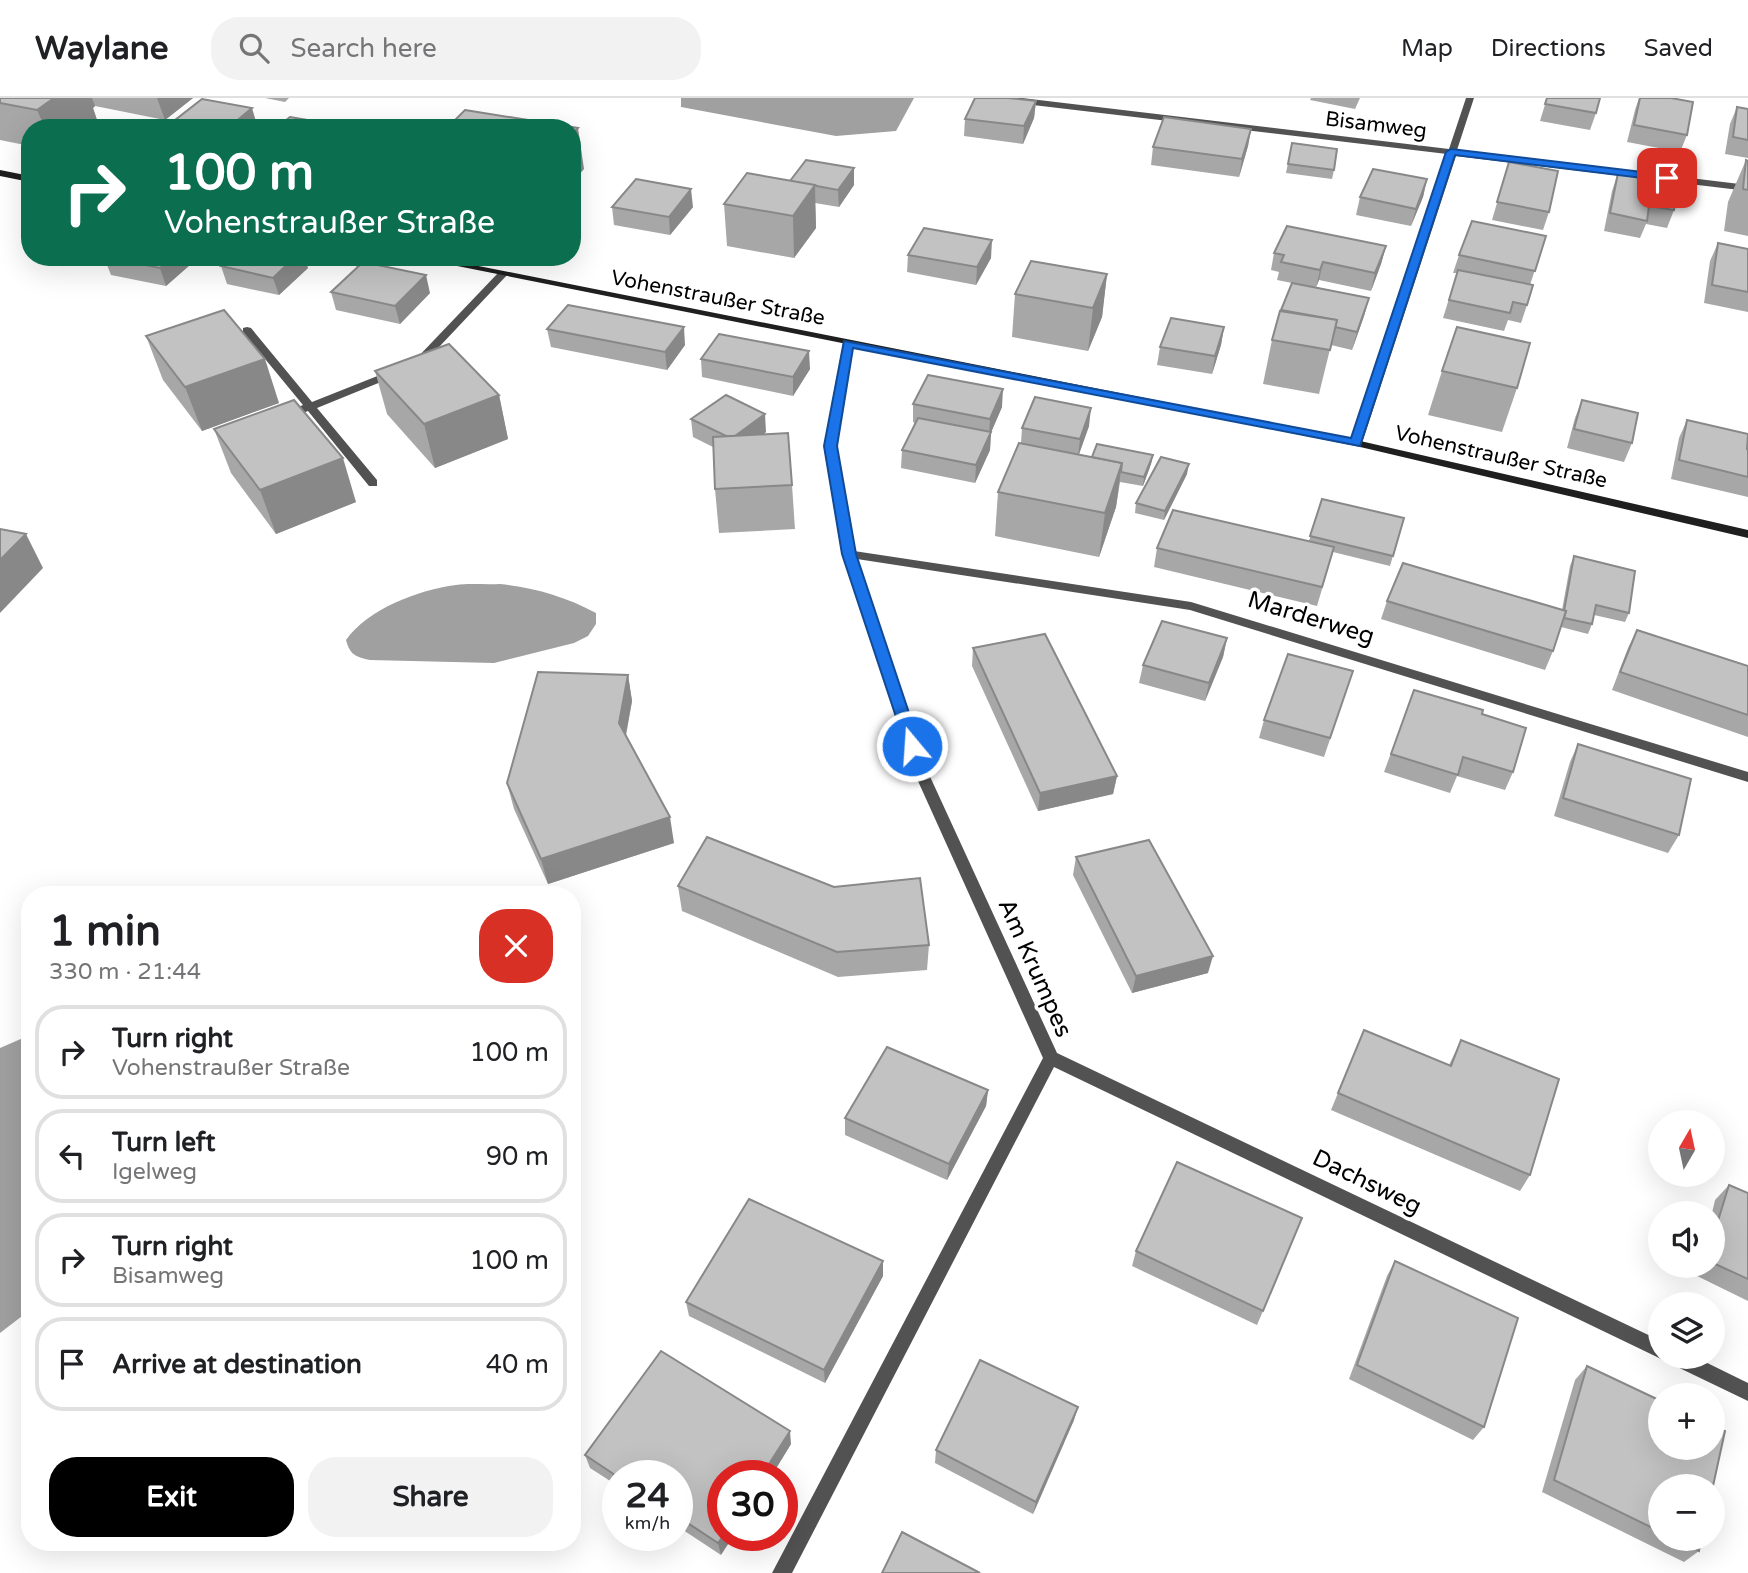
<!DOCTYPE html>
<html lang="en">
<head>
<meta charset="utf-8">
<style>
	:root { --surface:#fff; --page:#f2f2f2; --text:#202124; --muted:#757577; --line:#e0e0e0; --accent:#000 }
	body { margin:0; font-family:"Varela Round",sans-serif; background:var(--page); color:var(--text); height:100vh; display:flex; flex-direction:column; font-size:26px; white-space:nowrap }
	* { box-sizing:border-box; margin:0 }
	p { font-size:23px; color:var(--muted) }
	.icon { flex:none; width:38px; height:38px; fill:none; stroke:currentColor; stroke-width:2; stroke-linecap:round; stroke-linejoin:round }
	.map { position:relative; flex:1; overflow:hidden }
	.drawer { position:absolute; left:21px; top:788px; width:560px; height:665px; display:flex; flex-direction:column; background:var(--surface); border-radius:28px; box-shadow:0 7px 28px #0002 }
	.drawer>* { flex:none }
	.banner { position:absolute; left:21px; top:21px; width:560px; height:147px; border-radius:28px; box-shadow:0 7px 28px #0002; background:#0b6e4f; color:#fff; overflow:hidden }
	.needle { width:46px; rotate:9deg }
	.controls { position:absolute; left:1648px; top:1012px; display:grid; gap:14px }
	.controls a { display:grid; place-items:center; width:77px; height:77px; border-radius:50%; background:var(--surface); box-shadow:0 7px 28px #0002; font-size:35px }
	.speed { position:absolute; left:602px; top:1362px; display:flex; gap:14px; font-size:35px; font-weight:700; text-align:center }
	.speed>* { display:grid; place-content:center; width:91px; height:91px; border-radius:50%; background:var(--surface); box-shadow:0 7px 28px #0002; line-height:1 }
	.speed small { font-size:18px; font-weight:400 }
	.speed .limit { border:10px solid #d22; background:#fff; color:#111 }
	.pin { position:absolute; display:grid; place-items:center; width:60px; height:60px; color:#fff; margin:-30px; border-radius:14px; box-shadow:0 4px 10px #0006 }
	.me { position:absolute; width:77px; margin:-38px; rotate:342deg; stroke-linejoin:round; filter:drop-shadow(0 0 5px #0008) }
	.turn { display:flex; align-items:center; gap:24px; height:147px; padding:0 28px; font-size:32px }
	.turn .icon { width:91px; height:91px; stroke-width:2.5 }
	.turn b { display:block; font-size:49px; line-height:60px }
	.round { display:grid; place-items:center; flex:none; width:74px; height:74px; border-radius:28px; background:var(--page) }
	.head { display:flex; align-items:center; justify-content:space-between; height:119px; padding:0 28px }
	h1 { font-size:42px; font-weight:700; line-height:52px }
	.button { display:flex; gap:14px; margin-top:auto; padding:14px 28px }
	.button a { flex:1; height:80px; border-radius:28px; background:var(--accent); color:#fff; font-size:28px; font-weight:700; line-height:80px; text-align:center }
	.button a+a { background:var(--page); color:var(--text) }
	ul { padding:0; list-style:none }
	li { display:flex; align-items:center; gap:21px; height:94px; margin:0 14px 10px; padding:0 14px; border:4px solid var(--line); border-radius:28px }
	li div { flex:1 }
	li b { display:block; font-size:26px }
	li em { font-style:normal }
	header { display:flex; align-items:center; gap:42px; box-sizing:border-box; height:98px; padding:0 35px; background:var(--surface); border-bottom:2px solid var(--line) }
	header strong { font-size:33px }
	nav { display:flex; gap:38px; margin-inline-start:auto; font-size:24px }
	.search { width:490px; height:63px; background:var(--page); display:flex; align-items:center; gap:18px; box-sizing:border-box; padding:0 24px; border-radius:28px; color:var(--muted); font-size:26px }
	.map>svg:first-child { display:block }
	.water { fill:#a0a0a0 }
	.lines { fill:none; stroke-linecap:round; stroke-linejoin:round }
	.path { stroke:#747474; stroke-width:3.5; stroke-dasharray:1 2.5; stroke-linecap:butt }
	.street { fill:#525252; fill-rule:evenodd }
	.secondary { fill:#1f1f1f; fill-rule:evenodd }
	.wall { fill:#a7a7a7 }
	.shaded-wall { fill:#888 }
	.building { fill:#c2c2c2; stroke:#888; stroke-width:2 }
	.route { fill:#1a73e8; stroke:#114b97; stroke-width:2 }
	.labels { text-anchor:middle; dominant-baseline:central; stroke-width:7; stroke-linejoin:round; paint-order:stroke }
	.far-street-label { font-size:21px; fill:#000; stroke:#fff }
	.street-label { font-size:24px; fill:#000; stroke:#fff }
</style>
</head>
<body>
<header>
<strong>Waylane</strong>
<div class="search"><svg class="icon" aria-label="search" viewBox="0 0 24 24"><circle cx="10" cy="10" r="6"/><path d="M15 15l6 6"/></svg>Search here</div>
<nav><a>Map</a><a>Directions</a><a>Saved</a></nav>
</header>
<div class="map">
<svg width="1748" height="1475" viewBox="0 0 1748 1475">
	<rect width="100%" height="100%" fill="#fff"/>
	<g class="water">
		<path d="M681,0H914L896,33L836,38L681,9Z"/>
		<path d="M500,486C535,490 564,498 596,515V526L588,538L574,545L494,565L370,562C356,559 350,557 346,542C368,511 418,492 456,487C470,485 485,487 500,486Z"/>
		<path d="M30,937V1212L0,1235V950Z"/>
	</g>
	<g class="lines">
		<path class="path" d="M319,159L362,168"/>
		<g class="street">
			<path d="M996,0H1022L1449,51L1466,0H1474L1457,52L1748,87V93L1456,58L1362,345L1356,348L1350,345L1447,56L1000,3Z"/>
			<path d="M499,174L508,176L423,266H415V262Z"/>
			<path d="M247,229L251,230L312,304L390,273H398V277L317,310L377,382V388H369L308,313L290,320H282V316L303,307L243,234V230Z"/>
			<path d="M848,242L853,245L836,348L854,453L1191,504L1748,674V684L1190,512L857,461L927,672L1057,955L1661,1243V1258H1693L1748,1285V1303L1667,1264L1665,1259L1661,1261L1655,1258L1054,969L792,1475H772L1043,960L913,672L843,456L824,348L843,245Z"/>
		</g>
		<g class="secondary">
			<path d="M0,72L30,78V84L0,78Z"/>
			<path d="M412,159H433L1356,342L1748,432V440L1356,348Z"/>
		</g>
	</g>
	<g class="wall">
		<path d="M0,0H193L165,22L95,8L93,10L97,22L86,30H30V48L0,42Z"/>
		<path d="M265,0H289L285,4Z"/>
		<path d="M1311,0H1360L1355,11L1310,2Z"/>
		<path d="M1547,0L1596,15L1590,32L1540,23Z"/>
		<path d="M1639,0H1671L1687,37L1680,54L1627,44L1635,12Z"/>
		<path d="M1036,3L1034,20L1023,46L964,38L965,21Z"/>
		<path d="M1737,9L1748,11V60L1725,56L1730,26Z"/>
		<path d="M170,26L257,27L254,30H171Z"/>
		<path d="M1251,31L1248,48L1239,79L1151,67L1153,49Z"/>
		<path d="M1292,45L1334,72L1332,81L1286,75Z"/>
		<path d="M1746,62L1748,63V138L1724,133L1728,104Z"/>
		<path d="M1509,64L1549,114L1543,132L1492,122Z"/>
		<path d="M1618,75L1674,112L1667,130L1646,126L1640,140L1604,133L1612,93Z"/>
		<path d="M1427,81L1423,99L1411,128L1356,117L1360,99Z"/>
		<path d="M790,83L854,87L839,109L815,105L816,130L794,160L727,148L724,106Z"/>
		<path d="M612,109H693L670,137L614,127Z"/>
		<path d="M1546,138L1530,187L1527,207L1521,225L1508,222L1504,233L1443,220L1457,175H1453L1459,157Z"/>
		<path d="M1718,145L1748,151V214L1704,205L1710,163Z"/>
		<path d="M1386,148L1381,166L1371,193L1319,182L1316,189L1369,200L1364,218L1352,252L1331,247L1319,296L1263,286L1272,242L1292,185L1277,182L1279,174L1271,172L1274,155Z"/>
		<path d="M908,157L991,160L976,187L907,174Z"/>
		<path d="M104,159H199L166,188L111,177Z"/>
		<path d="M221,168L308,170L279,197L227,186Z"/>
		<path d="M1107,176L1102,219L1088,253L1012,239L1015,196Z"/>
		<path d="M331,194L430,195L400,226L336,212Z"/>
		<path d="M1224,229L1221,247L1212,276L1157,267L1160,249Z"/>
		<path d="M547,231L685,247L667,272L551,249Z"/>
		<path d="M146,238L279,305L202,333L163,282Z"/>
		<path d="M701,261L810,271L793,298L702,279Z"/>
		<path d="M375,273L499,297L508,341L435,370L387,316Z"/>
		<path d="M1442,273L1517,290L1502,334L1428,317Z"/>
		<path d="M1582,302L1632,345L1624,364L1567,350L1575,320Z"/>
		<path d="M913,306L1002,309L991,334L990,352L975,385L901,370L902,352L915,325L913,324Z"/>
		<path d="M691,321L766,334L764,336L792,387L795,431L719,435L715,391L713,349L693,339Z"/>
		<path d="M1687,322L1748,352V399L1671,381L1679,340Z"/>
		<path d="M1089,328L1079,356L1092,359L1153,357L1151,366L1143,388L1120,384L1116,409L1099,459L995,438L998,394L1021,345L1022,330Z"/>
		<path d="M214,331L356,404L276,436L231,375Z"/>
		<path d="M1187,376L1164,422L1135,415L1136,405Z"/>
		<path d="M1322,401L1404,420L1390,468L1333,454L1317,508L1154,469L1157,450L1309,443Z"/>
		<path d="M1574,458L1629,515L1625,524L1594,517L1592,526L1588,536L1561,529L1553,553L1545,572L1381,521L1387,503L1562,512L1570,468Z"/>
		<path d="M1637,532L1748,568V639L1612,592L1628,550Z"/>
		<path d="M1227,540L1223,559L1205,603L1139,585L1143,567Z"/>
		<path d="M973,550L1117,678L1113,696L1038,713L972,568Z"/>
		<path d="M1353,573L1324,659L1259,640L1264,622Z"/>
		<path d="M628,577L632,603L626,638L674,745L548,786L514,711L507,685Z"/>
		<path d="M1414,592L1482,616L1513,674L1505,692L1457,678L1450,695L1384,674Z"/>
		<path d="M1578,646L1679,737L1668,755L1554,718L1570,664Z"/>
		<path d="M1076,759L1208,875L1132,895L1073,777Z"/>
		<path d="M678,788L834,789L929,847L927,872L838,879L682,813Z"/>
		<path d="M1364,932L1449,967L1461,942L1530,1077L1520,1093L1331,1012Z"/>
		<path d="M988,992L986,1008L947,1082L845,1037V1020Z"/>
		<path d="M1729,1087L1748,1095V1203L1693,1176L1696,1167H1713V1115H1712L1715,1102Z"/>
		<path d="M1136,1153L1263,1213L1257,1227L1132,1168Z"/>
		<path d="M1395,1163L1484,1329L1473,1342L1349,1281L1387,1178Z"/>
		<path d="M883,1178L825,1285L689,1218L686,1204Z"/>
		<path d="M1587,1268L1661,1388V1440H1701L1699,1453L1684,1464L1542,1394L1575,1282Z"/>
		<path d="M1074,1322L1033,1416L935,1365L936,1352Z"/>
		<path d="M791,1346L772,1377H723L721,1457L677,1428V1377H618V1388L590,1370L585,1357Z"/>
	</g>
	<g class="shaded-wall">
		<path d="M54,0H92L95,8L93,10L97,22L86,30H45L37,12Z"/>
		<path d="M157,0H193L165,22Z"/>
		<path d="M1036,3L1034,20L1023,46L1024,28Z"/>
		<path d="M252,10L257,27L254,30H228Z"/>
		<path d="M578,30L584,71L572,85V36Z"/>
		<path d="M1251,31L1248,48L1239,79L1242,61Z"/>
		<path d="M854,70V87L839,109L838,92Z"/>
		<path d="M1427,81L1423,99L1411,128L1416,111Z"/>
		<path d="M815,87L816,130L794,160L793,118Z"/>
		<path d="M691,91L693,109L670,137L669,119Z"/>
		<path d="M992,142L991,160L976,187L977,169Z"/>
		<path d="M1386,148L1381,166L1371,193L1375,175Z"/>
		<path d="M172,159H199L166,188L160,170Z"/>
		<path d="M295,159H305L308,170L279,197L273,180Z"/>
		<path d="M1323,164L1319,182L1316,190L1320,172Z"/>
		<path d="M1107,176L1102,219L1088,253L1093,210Z"/>
		<path d="M426,177L430,195L400,226L395,208Z"/>
		<path d="M1369,200L1364,218L1352,252L1357,234Z"/>
		<path d="M684,229L685,247L667,272L665,254Z"/>
		<path d="M1224,229L1221,247L1212,276L1215,258Z"/>
		<path d="M809,253L810,271L793,298V279Z"/>
		<path d="M265,261L279,305L202,333L185,289Z"/>
		<path d="M1003,291L1002,309L990,337L991,334L990,352L975,385L976,367L989,339L990,321Z"/>
		<path d="M499,297L508,341L435,370L424,326Z"/>
		<path d="M1091,310L1089,328L1078,359L1080,341Z"/>
		<path d="M765,316L766,334L732,359L731,341Z"/>
		<path d="M1153,357L1151,366L1143,388L1144,379Z"/>
		<path d="M343,360L356,404L276,436L260,392Z"/>
		<path d="M1122,365L1116,409L1099,459L1105,415Z"/>
		<path d="M1189,366L1187,376L1164,422L1165,413Z"/>
		<path d="M26,436L43,470L0,515V462Z"/>
		<path d="M1227,540L1223,559L1205,603L1209,585Z"/>
		<path d="M628,577L632,603L623,651L619,625Z"/>
		<path d="M1117,678L1113,696L1038,713L1040,695Z"/>
		<path d="M670,719L674,745L548,786L541,761Z"/>
		<path d="M1213,858L1208,875L1132,895L1136,878Z"/>
		<path d="M988,992L986,1008L947,1082L949,1066Z"/>
		<path d="M883,1163V1178L825,1285L824,1272Z"/>
		<path d="M1078,1309L1074,1322L1033,1416L1036,1404Z"/>
		<path d="M790,1333L791,1346L772,1377H762Z"/>
		<path d="M724,1437H734L721,1457L718,1445Z"/>
	</g>
	<g class="building">
		<path d="M0,0H54L37,12L0,5Z"/>
		<path d="M975,0H1008L1036,3L1024,28L965,21Z"/>
		<path d="M1547,0H1600L1596,15L1545,6Z"/>
		<path d="M1640,0H1671L1693,4L1687,37L1634,27Z"/>
		<path d="M202,1L252,10L228,30H191L170,26Z"/>
		<path d="M1737,9L1748,11V42L1733,39Z"/>
		<path d="M465,12L578,30L572,36V30H447Z"/>
		<path d="M290,19L342,28L340,30H276Z"/>
		<path d="M1164,19L1251,31L1242,61L1153,49Z"/>
		<path d="M1292,45L1337,51L1334,72L1288,66Z"/>
		<path d="M806,62L854,70L838,92L790,83Z"/>
		<path d="M1746,62L1748,63V92L1743,91Z"/>
		<path d="M1509,64L1558,73L1549,114L1497,104Z"/>
		<path d="M1373,71L1427,81L1416,111L1360,99Z"/>
		<path d="M747,75L815,87L793,118L724,106Z"/>
		<path d="M1618,75L1678,86L1674,112L1649,108L1647,123L1610,115Z"/>
		<path d="M636,81L691,91L669,119L612,109Z"/>
		<path d="M1472,123L1546,138L1535,173L1459,157Z"/>
		<path d="M1287,128L1386,148L1375,175L1323,164L1320,172L1281,164L1284,157L1274,155Z"/>
		<path d="M924,130L992,142L977,169L908,157Z"/>
		<path d="M1718,145L1748,151V194L1712,187Z"/>
		<path d="M106,159H172L160,170Z"/>
		<path d="M231,159H295L273,180L221,168Z"/>
		<path d="M1031,163L1107,176L1093,210L1015,196Z"/>
		<path d="M363,164L426,177L395,208L331,194Z"/>
		<path d="M1458,172L1533,187L1527,207L1513,204L1510,215L1449,202Z"/>
		<path d="M1292,185L1369,200L1357,234L1335,229L1337,222L1281,212Z"/>
		<path d="M568,207L684,229L665,254L547,231Z"/>
		<path d="M224,212L265,261L185,289L146,238Z"/>
		<path d="M1280,213L1337,222L1330,252L1272,242Z"/>
		<path d="M1171,220L1224,229L1215,258L1160,249Z"/>
		<path d="M1457,229L1530,245L1517,290L1442,273Z"/>
		<path d="M719,236L809,253L793,279L701,261Z"/>
		<path d="M449,246L499,297L424,326L375,273Z"/>
		<path d="M928,277L1003,291L990,321L913,306Z"/>
		<path d="M726,297L765,316L735,338H726L691,321Z"/>
		<path d="M1035,299L1091,310L1080,341L1022,330Z"/>
		<path d="M294,302L343,360L260,392L214,331Z"/>
		<path d="M1582,302L1638,315L1632,345L1574,331Z"/>
		<path d="M918,320L991,334L976,367L902,352Z"/>
		<path d="M1687,322L1748,336L1747,351L1748,352V379L1679,362Z"/>
		<path d="M788,335L792,387L715,391L713,339Z"/>
		<path d="M1019,345L1122,365L1105,415L998,394Z"/>
		<path d="M1097,346L1153,357L1144,379L1121,374L1122,365L1092,359Z"/>
		<path d="M1161,359L1189,366L1165,413L1136,405Z"/>
		<path d="M1322,401L1404,420L1393,458L1310,438Z"/>
		<path d="M1173,412L1334,449L1322,489L1157,450Z"/>
		<path d="M0,431L26,436L0,462Z"/>
		<path d="M1574,458L1635,473L1629,515L1596,507L1592,526L1564,520L1566,513H1564Z"/>
		<path d="M1403,465L1566,513L1553,553L1387,503Z"/>
		<path d="M1162,523L1227,540L1209,585L1143,567Z"/>
		<path d="M1637,532L1748,568V617L1620,574Z"/>
		<path d="M1045,536L1117,678L1040,695L973,550Z"/>
		<path d="M1288,556L1353,573L1330,640L1264,622Z"/>
		<path d="M538,574L628,577L619,625L670,719L541,761L507,685Z"/>
		<path d="M1414,592L1483,612L1482,616L1526,630L1513,674L1463,659L1458,677L1391,656Z"/>
		<path d="M1578,646L1691,681L1679,737L1563,700Z"/>
		<path d="M707,739L834,789L920,780L929,847L837,854L678,788Z"/>
		<path d="M1149,742L1213,858L1136,878L1076,759Z"/>
		<path d="M1364,932L1451,968L1461,942L1559,981L1530,1077L1338,995Z"/>
		<path d="M887,949L988,992L949,1066L845,1020Z"/>
		<path d="M1177,1064L1302,1120L1263,1213L1136,1153Z"/>
		<path d="M1729,1087L1748,1095V1181L1713,1165V1139Z"/>
		<path d="M749,1101L883,1163L824,1272L686,1204Z"/>
		<path d="M1395,1163L1518,1220L1484,1329L1357,1267Z"/>
		<path d="M661,1253L790,1333L762,1377H723L724,1437L718,1445L677,1418V1377H618V1379L585,1357Z"/>
		<path d="M980,1262L1078,1309L1036,1404L936,1352Z"/>
		<path d="M1587,1268L1661,1303V1349H1713V1328L1725,1333L1713,1388H1661V1434L1554,1382Z"/>
		<path d="M902,1434L980,1475H882Z"/>
		<path d="M1673,1440H1701L1699,1453Z"/>
	</g>
	<path class="route" d="M1451,51L1667,77L1672,80L1667,83L1455,57L1360,348L853,250L837,348L856,456L920,648L912,654L907,652L842,456L824,348L844,243L1351,340L1446,54Z"/>
	<g class="labels">
		<g class="far-street-label">
			<text transform="translate(1376 27) rotate(7)">Bisamweg</text>
			<text transform="translate(718 200) rotate(11)">Vohenstraußer Straße</text>
			<text transform="translate(1501 359) rotate(13)">Vohenstraußer Straße</text>
		</g>
		<g class="street-label">
			<text transform="translate(1311 520) rotate(17)">Marderweg</text>
			<text transform="translate(1035 870) rotate(66)">Am Krumpes</text>
			<text transform="translate(1367 1084) rotate(26)">Dachsweg</text>
		</g>
	</g>
</svg>
<div class="controls">
<a><svg class="needle" viewBox="-14 -14 28 28"><path d="M0-13l5 13h-10z" fill="#e53935"/><path d="M0 13l5-13h-10z" fill="#757577"/></svg></a>
<a><svg class="icon" aria-label="sound" viewBox="0 0 24 24"><path d="M4 9h4l5-4v14l-5-4H4zM17 9q2 3 0 6"/></svg></a>
<a><svg class="icon" aria-label="layers" viewBox="0 0 24 24"><path d="M12 4l9 5-9 5-9-5zM3 14l9 5 9-5"/></svg></a>
<a>+</a>
<a>−</a>
</div>
<div class="speed"><div>24<small>km/h</small></div><div class="limit">30</div></div>
<div class="pin" style="left:1667px;top:80px;background:#d93025"><svg class="icon" aria-label="arrive" viewBox="0 0 24 24"><path d="M6 21V4h12l-3 4 3 4H6"/></svg></div>
<svg class="me" style="left:912px;top:648px" viewBox="-20 -20 40 40"><circle r="17" fill="#1a73e8" stroke="#fff" stroke-width="3"/><path d="M0-11L8 9 0 5-8 9z" fill="#fff"/></svg>
<div class="banner">
<div class="turn"><svg class="icon" aria-label="right" viewBox="0 0 24 24"><path d="M7 20v-9h11M14 6l5 5-5 5"/></svg><div><b>100 m</b>Vohenstraußer Straße</div></div>
</div>
<section class="drawer">
<div class="head"><div><h1>1 min</h1><p>330 m · 21:44</p></div><a class="round" style="background:#d93025;color:#fff"><svg class="icon" aria-label="close" viewBox="0 0 24 24"><path d="M6 6l12 12M18 6L6 18"/></svg></a></div>
<ul>
<li><svg class="icon" aria-label="right" viewBox="0 0 24 24"><path d="M7 20v-9h11M14 6l5 5-5 5"/></svg><div><b>Turn right</b><p>Vohenstraußer Straße</p></div><em>100 m</em></li>
<li><svg class="icon" aria-label="left" viewBox="0 0 24 24"><path d="M17 20v-9H6M10 6l-5 5 5 5"/></svg><div><b>Turn left</b><p>Igelweg</p></div><em>90 m</em></li>
<li><svg class="icon" aria-label="right" viewBox="0 0 24 24"><path d="M7 20v-9h11M14 6l5 5-5 5"/></svg><div><b>Turn right</b><p>Bisamweg</p></div><em>100 m</em></li>
<li><svg class="icon" aria-label="arrive" viewBox="0 0 24 24"><path d="M6 21V4h12l-3 4 3 4H6"/></svg><div><b>Arrive at destination</b></div><em>40 m</em></li>
</ul>
<div class="button"><a>Exit</a><a>Share</a></div>
</section>
</div>
</body>
</html>
